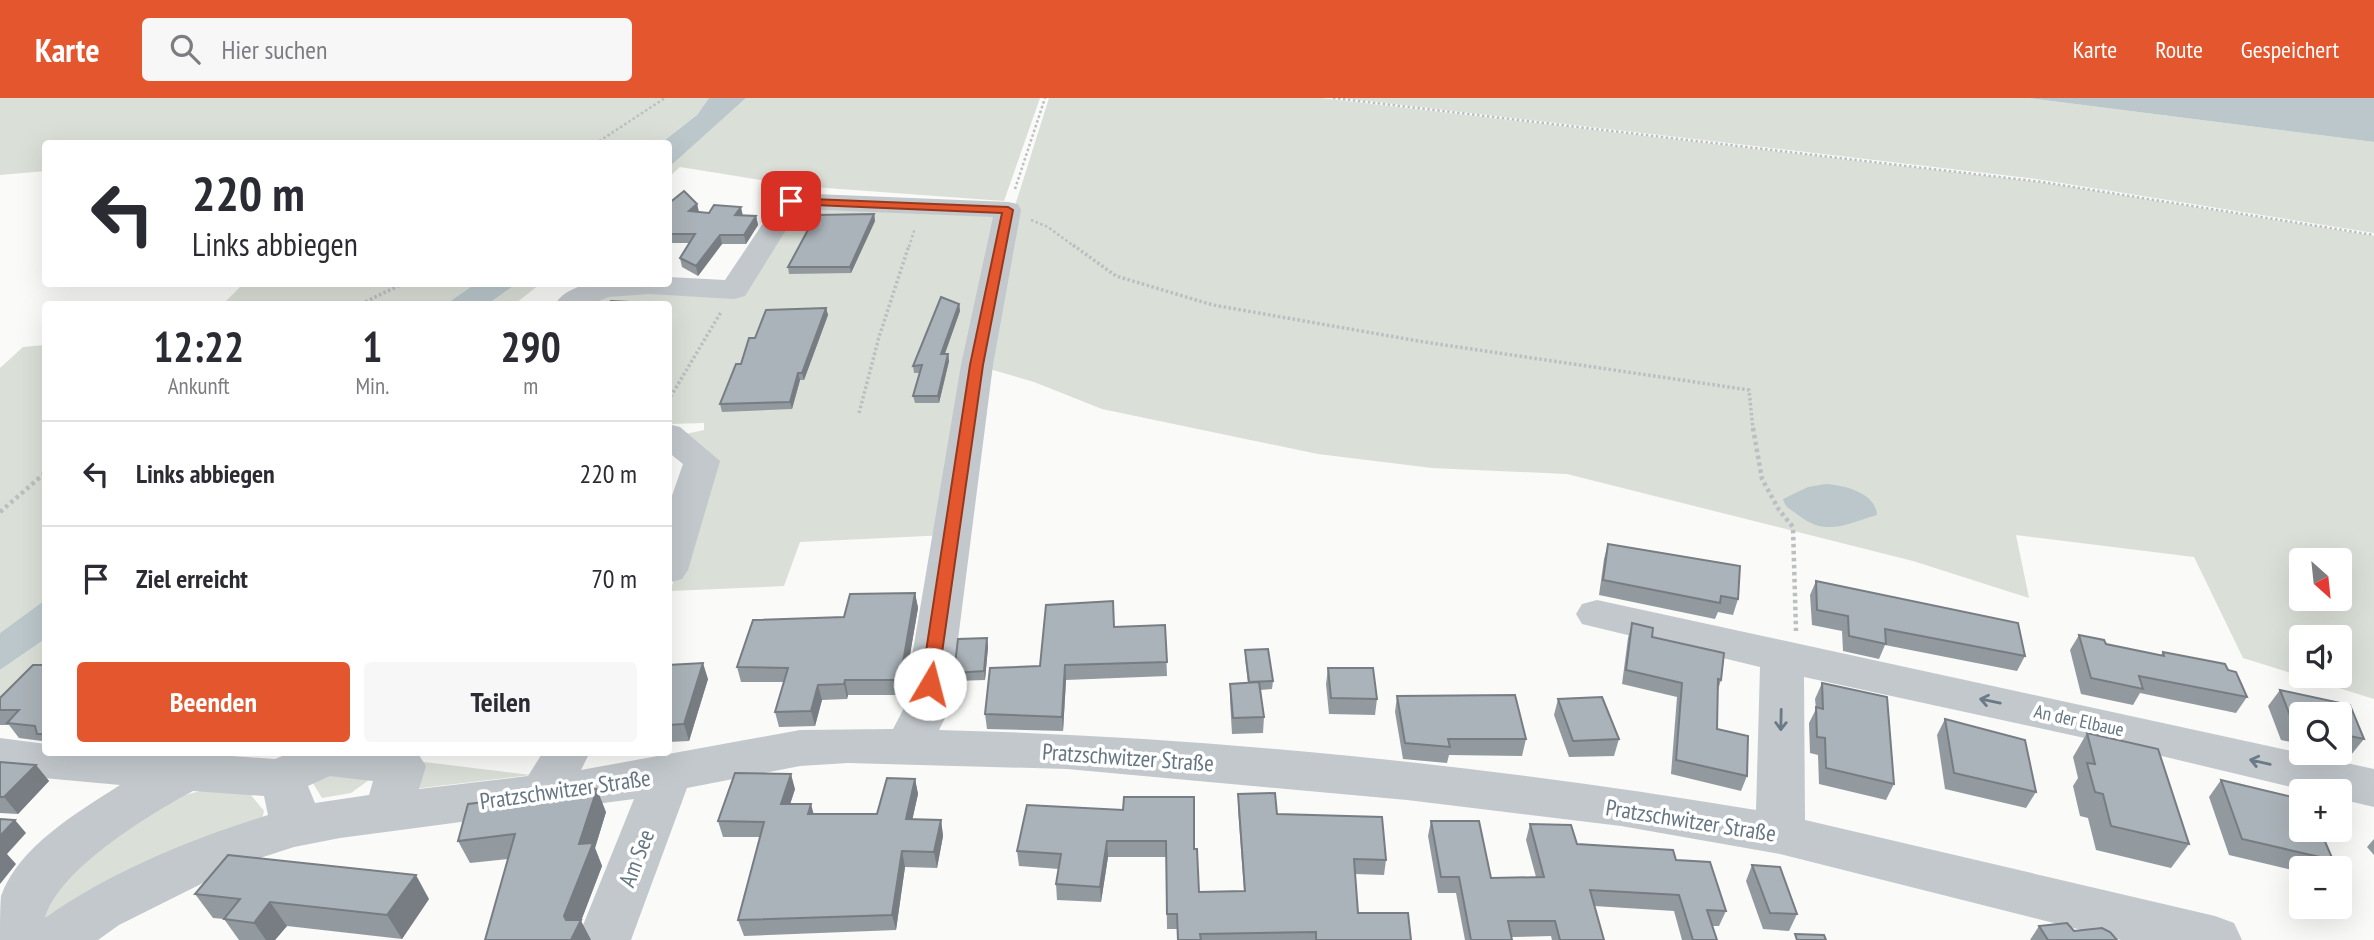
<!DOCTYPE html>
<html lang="de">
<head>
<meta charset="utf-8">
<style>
	:root { --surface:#fff; --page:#f7f7f7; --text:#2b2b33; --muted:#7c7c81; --line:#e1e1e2; --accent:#e4572e }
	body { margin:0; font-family:"PT Sans Narrow",sans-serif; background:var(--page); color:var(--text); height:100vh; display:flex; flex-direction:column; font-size:26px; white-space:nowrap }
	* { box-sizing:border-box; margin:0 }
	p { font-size:23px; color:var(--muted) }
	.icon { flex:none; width:38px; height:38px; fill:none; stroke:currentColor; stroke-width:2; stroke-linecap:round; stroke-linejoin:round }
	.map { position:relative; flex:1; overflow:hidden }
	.panel { position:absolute; left:42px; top:203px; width:630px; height:455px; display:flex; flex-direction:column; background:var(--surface); border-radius:7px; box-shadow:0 7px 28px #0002 }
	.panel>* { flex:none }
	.banner { position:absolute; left:42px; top:42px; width:630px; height:147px; border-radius:7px; box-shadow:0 7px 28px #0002; background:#fff; color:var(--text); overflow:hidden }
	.needle { width:46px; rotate:153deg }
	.controls { position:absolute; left:2289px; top:450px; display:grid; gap:14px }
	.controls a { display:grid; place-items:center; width:63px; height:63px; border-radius:7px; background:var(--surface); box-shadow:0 7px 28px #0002; font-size:35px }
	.pin { position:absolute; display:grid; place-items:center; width:60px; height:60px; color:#fff; margin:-30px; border-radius:14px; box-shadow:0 4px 10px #0006 }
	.me { position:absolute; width:77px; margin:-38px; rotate:8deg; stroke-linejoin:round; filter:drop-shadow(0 0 5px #0008) }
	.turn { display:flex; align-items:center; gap:24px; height:147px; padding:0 35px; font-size:32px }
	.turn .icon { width:91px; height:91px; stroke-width:2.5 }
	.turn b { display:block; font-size:49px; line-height:60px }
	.eta { display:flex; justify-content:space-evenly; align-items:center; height:119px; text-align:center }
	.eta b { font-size:42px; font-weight:600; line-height:49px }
	.action { display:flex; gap:14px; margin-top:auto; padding:14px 35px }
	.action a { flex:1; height:80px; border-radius:7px; background:var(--accent); color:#fff; font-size:28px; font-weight:600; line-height:80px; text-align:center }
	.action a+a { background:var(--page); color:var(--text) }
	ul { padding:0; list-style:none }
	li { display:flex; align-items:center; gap:21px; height:105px; padding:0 35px; border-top:2px solid var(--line) }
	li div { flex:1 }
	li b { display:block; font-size:26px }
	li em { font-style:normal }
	header { display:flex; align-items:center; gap:42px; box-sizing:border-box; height:98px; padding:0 35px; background:var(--accent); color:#fff }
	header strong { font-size:33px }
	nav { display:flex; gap:38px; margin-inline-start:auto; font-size:24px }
	.search { width:490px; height:63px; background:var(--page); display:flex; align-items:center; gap:18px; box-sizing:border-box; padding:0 24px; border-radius:7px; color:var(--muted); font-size:26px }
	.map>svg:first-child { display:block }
	.green { fill:#dadfd7; fill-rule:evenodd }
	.water { fill:#bbc7cb }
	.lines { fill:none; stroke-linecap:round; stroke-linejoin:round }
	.path-far2 { stroke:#bbbfc2; stroke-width:2.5; stroke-dasharray:2.5 2.5; stroke-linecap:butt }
	.path-far1 { stroke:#bbbfc2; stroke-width:3.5; stroke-dasharray:2.5 2.5; stroke-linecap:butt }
	.path { stroke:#bbbfc2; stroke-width:4.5; stroke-dasharray:3.5 3.5; stroke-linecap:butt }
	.minor { fill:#c3c8cc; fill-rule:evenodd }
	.wall { fill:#929a9f }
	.shaded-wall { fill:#777d82 }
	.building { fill:#aab3b9; stroke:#777d82; stroke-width:2 }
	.oneway { stroke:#6a7a87 }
	.route { fill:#e4572e; stroke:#94391e; stroke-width:2 }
	.labels { text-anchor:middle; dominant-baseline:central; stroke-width:7; stroke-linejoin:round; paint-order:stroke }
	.street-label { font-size:19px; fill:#657683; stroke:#fff }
	.near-street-label { font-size:23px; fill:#657683; stroke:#fff }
</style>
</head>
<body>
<header>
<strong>Karte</strong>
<div class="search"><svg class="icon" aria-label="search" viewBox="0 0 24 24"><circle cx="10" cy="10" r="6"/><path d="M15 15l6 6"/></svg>Hier suchen</div>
<nav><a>Karte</a><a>Route</a><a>Gespeichert</a></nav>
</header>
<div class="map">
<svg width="2374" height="842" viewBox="0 0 2374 842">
	<rect width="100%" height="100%" fill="#fafaf8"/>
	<g class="green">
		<path d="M0,0H709L697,17L661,45L46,46L45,73L0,77Z"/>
		<path d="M746,0H1040L1004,103L799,88L680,69L669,79L668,69Z"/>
		<path d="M1049,0H1321L2044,85L2374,138V601L2243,560L2194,459L2016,437L2029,500L1913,463L1567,376L1432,370L1318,356L1102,311L1034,284L986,270L1014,111ZM2301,462H2340V500H2301ZM2301,539H2340V578H2301Z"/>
		<path d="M1343,0H2029L2374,44V135L2036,81Z"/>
		<path d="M794,110L1000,117L947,437L800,444L784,488L670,493L697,420L681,337L704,332V325L669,326L668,206H577L599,195L737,196Z"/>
		<path d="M243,186H475L446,206H223Z"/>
		<path d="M516,186H540L515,206H488Z"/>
		<path d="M45,247V502L0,535V270L23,249Z"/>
		<path d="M45,541V564L0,599V572Z"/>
		<path d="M416,663L531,677L413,691Z"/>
		<path d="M324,667L380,674L351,695L322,700L311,682Z"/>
		<path d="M211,690L246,691L264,713L262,721L41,838L39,815L116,727L170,701Z"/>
	</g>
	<g class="water">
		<path d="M709,0H746L669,69L668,46L661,45L697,17Z"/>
		<path d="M2029,0H2374V44Z"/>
		<path d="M475,186H516L488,206H446Z"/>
		<path d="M1826,386C1844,387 1876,395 1877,417C1845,426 1827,439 1798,417C1791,411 1786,411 1783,401L1808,389Z"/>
		<path d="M45,502V541L0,572V535Z"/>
	</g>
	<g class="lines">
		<g class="path-far2">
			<path d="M1333,0L2042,84L2374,137"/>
			<path d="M595,46L665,0"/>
			<path d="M1015,91L1045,0"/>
			<path d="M1031,122L1048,129L1075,149"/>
			<path d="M909,149L915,130"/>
		</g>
		<g class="path-far1">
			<path d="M1073,147L1116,178L1213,207L1424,244L1749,292L1753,332"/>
			<path d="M361,206L402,186"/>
			<path d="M668,303L721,214"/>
			<path d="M859,315L879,239L909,147"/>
		</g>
		<g class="path">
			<path d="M1753,330L1762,381L1779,412L1793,429L1796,533"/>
			<path d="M0,414L46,374"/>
		</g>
		<g class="minor">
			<path d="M791,95L1008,104L1018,106L1021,112L993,267L949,612L939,632C1212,639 1486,667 1756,712L1760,569L1582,526L1576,516L1582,506L1597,502L2374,671V709L2340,701V693H2308L2103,644L1804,579L1805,722L2215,818L2234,825L2242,842H2121L1780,756L1621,728L1407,702L1067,671L848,665L800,668L687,690L631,842H577L634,701L340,740L294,749L239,767L119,827L98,842H0C0,829 0,810 1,798C19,748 78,714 120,687L0,676V640L46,646V654L189,655L275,661L292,654H417L426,668L419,691L528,678L543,654H590L581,672L800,632L893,631L903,612L961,267L993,119L799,111L745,198L734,201L649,196L609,199L591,206H555C577,174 635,186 668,186V179L725,182L782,97ZM330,678L373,683L369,697L315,705L308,688ZM193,693L264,698L268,717C189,742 112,773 45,820C58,772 151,715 193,693Z"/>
			<path d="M668,326L680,329L720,363L688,472L682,481L668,485V409L683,366L668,354Z"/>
		</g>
	</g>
	<g class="wall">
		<path d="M668,106H697L699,114L756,118L758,127L746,146H722L698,178L682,169L680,160L689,145H669L668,146Z"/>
		<path d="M874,116L875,123L851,175L789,176L788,169Z"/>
		<path d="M959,206L960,213L945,256H948L949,263L939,305H915L913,298L920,275H914L913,268Z"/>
		<path d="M826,210L828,217L804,282H800L792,311L722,314L720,306L755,240Z"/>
		<path d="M1608,446L1738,501L1733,517L1718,514L1715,521L1599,497L1604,461Z"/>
		<path d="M1816,483L2025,558L2017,573L1885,547L1879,561L1843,553L1842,533L1812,527L1810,497Z"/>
		<path d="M915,495L918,510L903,597H848L847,601L822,602L815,628L779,629L775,614L784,584H741L737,569L844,519Z"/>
		<path d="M1632,525L1652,539L1721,582L1718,592L1717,631L1747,678L1741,693L1671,676L1677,599L1622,586L1628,540Z"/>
		<path d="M1165,527L1167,578L1066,582L1063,633L987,631L985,616L1040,568L1114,529Z"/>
		<path d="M2079,537L2106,546L2161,557L2163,554L2228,572L2247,599L2236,615L2140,595L2133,607L2081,596L2070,552Z"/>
		<path d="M987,540L988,549L985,582L955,583L954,575Z"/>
		<path d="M1245,552L1273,583L1272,591L1260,592L1264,619L1263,635L1232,636L1230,602V586L1248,585L1245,560Z"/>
		<path d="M46,567V647L42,643L19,640L9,627H0V600Z"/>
		<path d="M668,567L708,581L689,643L668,644Z"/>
		<path d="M1328,570L1377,601L1375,617L1329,616L1326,586Z"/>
		<path d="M1822,585L1894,686L1886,702L1819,686L1818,657L1810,655L1809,625L1816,611L1815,601Z"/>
		<path d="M2280,592L2350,607L2364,641L2351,657L2338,654H2340V616H2301V646L2281,642L2268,608Z"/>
		<path d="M1397,598L1526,641L1522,658L1449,657L1447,665L1403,661L1395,614Z"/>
		<path d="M1558,601L1619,641L1614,658L1569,659L1554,617Z"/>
		<path d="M1945,621L2036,694L2026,710L1945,691L1937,637Z"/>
		<path d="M2087,635L2189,746L2171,770L2096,752L2088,720L2080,718L2073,688L2078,680L2073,659Z"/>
		<path d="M0,664L36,667L49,683L18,716L0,715Z"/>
		<path d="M915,681L918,696L912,722H941L943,738L937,770L905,769L896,832L744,838L738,822L760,739H723L718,723L795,691L790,706L813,716H877Z"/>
		<path d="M2221,682L2333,762L2326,770H2301V774L2229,757L2209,699Z"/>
		<path d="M1238,696L1277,716L1386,762L1384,777L1355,776L1358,815L1411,842H1178L1177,831H1167L1166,759H1108L1101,804L1057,802L1056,786L1059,771L1019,768L1017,753L1027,707L1194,751L1199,794L1244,793L1238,711Z"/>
		<path d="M606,714L595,750L602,768L581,823L591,842H485L508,761L470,765L458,743Z"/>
		<path d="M1431,723L1491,780L1536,779L1526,742L1530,726L1577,746L1676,762L1726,813L1719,828H1712L1717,842H1682L1674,813L1594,808L1604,842H1552L1551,838L1511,839L1512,842H1465L1456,795H1438L1428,738Z"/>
		<path d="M2374,741V757L2367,749Z"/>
		<path d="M1752,767L1797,816L1789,833L1763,831L1746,783Z"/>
		<path d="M195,796L429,801L402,841L287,828L275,842H239L224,821L213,820Z"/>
		<path d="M2039,828L2074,833L2117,842H2030Z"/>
	</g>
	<g class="shaded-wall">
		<path d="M697,106L699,115L689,113Z"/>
		<path d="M741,109L743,118L735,117Z"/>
		<path d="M874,116L875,123L851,175L850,169Z"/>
		<path d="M756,118L758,127L746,146L744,137Z"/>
		<path d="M720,137L722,146L698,178L696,168Z"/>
		<path d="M959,206L960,213L942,263L941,256Z"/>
		<path d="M826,210L828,217L804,282L802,275Z"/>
		<path d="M948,256L949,263L939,305L938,298Z"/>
		<path d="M798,275L800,282L792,311L790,304Z"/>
		<path d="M915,495L918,510L903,597L900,582Z"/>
		<path d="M987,540L988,549L985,582L984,573Z"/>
		<path d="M703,565L708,581L689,643L684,626Z"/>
		<path d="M1065,567L1066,582L1063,633L1062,619Z"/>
		<path d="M845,582L848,597L847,601L844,586Z"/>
		<path d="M818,587L822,602L815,628L811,613Z"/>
		<path d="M36,667L49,683L18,716L4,699Z"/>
		<path d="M791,676L795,691L785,722L781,706Z"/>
		<path d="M915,681L918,696L909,737L906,721Z"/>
		<path d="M597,691L606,714L595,750L602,768L581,823L591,842H571L564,818L579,746Z"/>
		<path d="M811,706L815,721L808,716Z"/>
		<path d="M15,722L26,735L7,756L16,766L0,786V738Z"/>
		<path d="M941,722L943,738L937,770L934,754Z"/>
		<path d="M1107,743L1108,759L1101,804L1100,789Z"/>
		<path d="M902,753L905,769L896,832L892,817Z"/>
		<path d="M416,777L429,801L402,841L387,817Z"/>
		<path d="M270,804L287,828L275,842H266L254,825Z"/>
	</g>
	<g class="building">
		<path d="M684,93L697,106L689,113L709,115L714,107L741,109L735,117L756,118L744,137H720L696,168L680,160L695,136H668V106Z"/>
		<path d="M874,116L850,169H788L816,117Z"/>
		<path d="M941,199L959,206L941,256H948L938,298H913L922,267L913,268Z"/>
		<path d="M611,203L668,206H607Z"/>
		<path d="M826,210L802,275H798L790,304L720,306L736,266H741L749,240H755L766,212Z"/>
		<path d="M1608,446L1740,468L1738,501L1721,498L1720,505L1603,482Z"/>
		<path d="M1816,483L2018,525L2025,558L1885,531L1886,546L1849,538L1848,518L1817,512Z"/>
		<path d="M915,495L900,582H845L844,586L818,587L811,613L775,614L788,570L737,569L753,522L844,519L850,496Z"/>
		<path d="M1113,503L1114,529L1165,527L1167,564L1065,567L1062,619L985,616L990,570L1040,568L1046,507Z"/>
		<path d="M1632,525L1653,530L1652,539L1724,555L1721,582L1718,581L1717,631L1748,638L1747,678L1676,662L1682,585L1626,572Z"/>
		<path d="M2079,537L2104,542L2106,546L2164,558L2163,554L2225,566L2228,572L2236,574L2247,599L2139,578L2143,591L2091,580Z"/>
		<path d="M987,540L984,573L954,575L958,541Z"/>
		<path d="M1268,551L1273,583L1249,584L1245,552Z"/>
		<path d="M703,565L684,626L668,627V567Z"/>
		<path d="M33,567H46V636H37L35,628L7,625L19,612H0V600Z"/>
		<path d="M1328,570H1373L1377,601L1331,600Z"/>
		<path d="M1259,584L1264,619L1233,620L1230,586Z"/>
		<path d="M1822,585L1887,599L1894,686L1826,670L1825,640L1817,639L1816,609L1823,611Z"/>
		<path d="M2280,592L2350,607L2364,641L2340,636V616H2301V627L2293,625Z"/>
		<path d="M1515,597L1526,641H1448L1450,649L1405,645L1397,598Z"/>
		<path d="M1602,599L1619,641L1573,643L1558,601Z"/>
		<path d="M1945,621L2025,642L2036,694L1954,675Z"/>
		<path d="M2087,635L2158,651L2189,746L2111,728L2103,696L2095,694L2087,665L2095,666Z"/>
		<path d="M0,664L36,667L4,699H0Z"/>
		<path d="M735,675L791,676L781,706H811L808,716H877L887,680L915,681L906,721L941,722L934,754L902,753L892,817L738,822L764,724L718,723Z"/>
		<path d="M2221,682L2301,701V732H2320L2333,762L2242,741Z"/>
		<path d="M597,691L579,746L593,745L564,818L566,822H581L571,842H485L515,736L458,743L468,706Z"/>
		<path d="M1275,695L1277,716L1382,719L1386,762L1354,761L1358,815H1408L1411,842H1316V834L1200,836L1201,842H1178L1177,816H1167L1166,743H1107L1100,789L1056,786L1061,756L1017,753L1027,707L1123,712L1124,699H1194V751H1197L1199,794L1245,793L1238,696Z"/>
		<path d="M0,721L15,722L0,738Z"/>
		<path d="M1431,723H1479L1491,780L1544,779L1530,726L1571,727L1577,746L1673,752L1676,762L1710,764L1726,813L1707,812L1717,842H1693L1679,797L1590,792L1604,842H1560L1555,823H1508L1512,842H1471L1459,779H1441Z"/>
		<path d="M228,757L416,777L387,817L270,804L254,825L224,821L240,801L195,796Z"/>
		<path d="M1752,767L1780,769L1797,816L1770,815Z"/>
		<path d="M2067,825L2074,833L2102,830L2110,834L2117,842H2048L2039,828Z"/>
		<path d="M1795,836L1824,837L1826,842H1797Z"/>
	</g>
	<defs><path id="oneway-shaft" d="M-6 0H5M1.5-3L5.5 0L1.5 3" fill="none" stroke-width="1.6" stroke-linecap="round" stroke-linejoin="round" transform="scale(1.75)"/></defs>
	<g class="oneway">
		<use href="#oneway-shaft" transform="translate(1990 603) rotate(-168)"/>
		<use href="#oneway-shaft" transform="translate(1781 622) rotate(91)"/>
		<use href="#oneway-shaft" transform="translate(2260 664) rotate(-167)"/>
	</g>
	<path class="route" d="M787,100L1008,109L1013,112L983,267L937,590H924L921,586L970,267L1002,115L791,106L785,103Z"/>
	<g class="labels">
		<g class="street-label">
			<text transform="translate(2079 622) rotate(12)">An der Elbaue</text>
		</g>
		<g class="near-street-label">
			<text transform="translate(1128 659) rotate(4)">Pratzschwitzer Straße</text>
			<text transform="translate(565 691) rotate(-8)">Pratzschwitzer Straße</text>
			<text transform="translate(1691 722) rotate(9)">Pratzschwitzer Straße</text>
			<text transform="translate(636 760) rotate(-69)">Am See</text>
		</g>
	</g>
</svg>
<div class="controls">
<a><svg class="needle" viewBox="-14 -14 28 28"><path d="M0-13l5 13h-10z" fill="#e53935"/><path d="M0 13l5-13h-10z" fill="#7c7c81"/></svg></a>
<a><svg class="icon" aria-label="sound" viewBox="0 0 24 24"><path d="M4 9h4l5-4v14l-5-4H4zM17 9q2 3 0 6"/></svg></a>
<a><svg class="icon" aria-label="search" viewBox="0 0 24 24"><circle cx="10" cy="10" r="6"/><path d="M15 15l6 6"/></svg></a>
<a>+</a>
<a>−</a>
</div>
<div class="pin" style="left:791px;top:103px;background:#d93025"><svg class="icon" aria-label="arrive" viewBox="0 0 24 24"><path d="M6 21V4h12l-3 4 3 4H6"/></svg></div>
<svg class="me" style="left:930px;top:586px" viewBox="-20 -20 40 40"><circle r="19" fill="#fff"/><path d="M0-13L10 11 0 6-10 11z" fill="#e4572e"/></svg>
<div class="banner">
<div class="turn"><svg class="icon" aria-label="left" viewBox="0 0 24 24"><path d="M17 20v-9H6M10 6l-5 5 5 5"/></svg><div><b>220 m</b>Links abbiegen</div></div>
</div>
<section class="panel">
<div class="eta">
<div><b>12:22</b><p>Ankunft</p></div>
<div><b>1</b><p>Min.</p></div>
<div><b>290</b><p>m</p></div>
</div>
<ul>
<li><svg class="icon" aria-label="left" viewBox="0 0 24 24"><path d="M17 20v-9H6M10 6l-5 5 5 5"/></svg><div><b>Links abbiegen</b></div><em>220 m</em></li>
<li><svg class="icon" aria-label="arrive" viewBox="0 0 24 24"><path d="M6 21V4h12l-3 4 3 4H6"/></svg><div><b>Ziel erreicht</b></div><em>70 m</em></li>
</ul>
<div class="action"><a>Beenden</a><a>Teilen</a></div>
</section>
</div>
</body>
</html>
